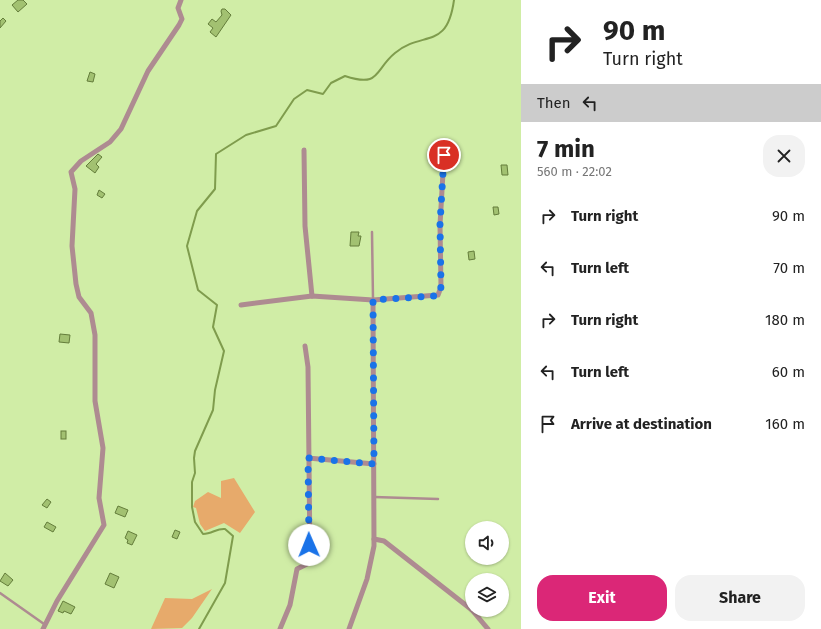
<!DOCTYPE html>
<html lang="en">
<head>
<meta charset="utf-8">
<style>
	:root { --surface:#fff; --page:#f2f2f2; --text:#222; --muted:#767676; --accent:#db2777 }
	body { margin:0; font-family:"Fira Sans",sans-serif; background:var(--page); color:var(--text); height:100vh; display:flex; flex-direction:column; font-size:15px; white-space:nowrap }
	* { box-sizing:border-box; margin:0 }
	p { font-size:13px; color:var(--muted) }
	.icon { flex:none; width:22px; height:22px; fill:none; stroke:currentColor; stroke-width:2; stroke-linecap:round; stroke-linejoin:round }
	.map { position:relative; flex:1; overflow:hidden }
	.drawer { display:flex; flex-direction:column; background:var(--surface); width:300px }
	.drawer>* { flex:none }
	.guide { background:#fff; color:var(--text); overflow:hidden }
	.controls { position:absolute; left:465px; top:521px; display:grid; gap:8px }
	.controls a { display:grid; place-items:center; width:44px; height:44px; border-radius:50%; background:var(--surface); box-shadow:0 1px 3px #0004; font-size:20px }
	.pin { position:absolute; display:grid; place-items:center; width:34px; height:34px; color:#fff; margin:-17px; border:2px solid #fff; border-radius:50%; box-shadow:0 1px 4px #0007 }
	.me { position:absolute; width:44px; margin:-22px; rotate:359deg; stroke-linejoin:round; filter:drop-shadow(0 0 3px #0008) }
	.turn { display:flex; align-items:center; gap:14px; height:84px; padding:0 16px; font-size:18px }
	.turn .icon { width:52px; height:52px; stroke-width:2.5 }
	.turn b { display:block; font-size:28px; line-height:34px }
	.then { display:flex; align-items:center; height:38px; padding:0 16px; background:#0003; gap:8px; font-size:15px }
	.round { display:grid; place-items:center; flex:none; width:42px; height:42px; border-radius:16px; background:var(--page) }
	.summary { display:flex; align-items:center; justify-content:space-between; height:68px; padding:0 16px }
	h1 { font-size:24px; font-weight:700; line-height:30px }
	.action { display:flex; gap:8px; margin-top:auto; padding:8px 16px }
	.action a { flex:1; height:46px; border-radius:16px; background:var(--accent); color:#fff; font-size:16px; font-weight:700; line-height:46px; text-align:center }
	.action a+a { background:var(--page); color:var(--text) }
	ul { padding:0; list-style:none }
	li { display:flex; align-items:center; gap:12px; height:52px; padding:0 16px }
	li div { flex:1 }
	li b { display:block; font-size:15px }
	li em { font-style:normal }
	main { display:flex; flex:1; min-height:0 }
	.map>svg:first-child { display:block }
	.green { fill:#e7aa6b }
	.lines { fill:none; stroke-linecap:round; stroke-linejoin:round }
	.stream { stroke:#7f9c4d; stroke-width:2 }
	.building { fill:#a2c171; stroke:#647d3b }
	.service { stroke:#ae8b91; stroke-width:2.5 }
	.minor { stroke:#ae8b91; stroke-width:5 }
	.route { stroke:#1a73e8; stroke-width:7; stroke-dasharray:0 12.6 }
</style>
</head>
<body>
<main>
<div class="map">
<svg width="521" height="629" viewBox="0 0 521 629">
	<rect width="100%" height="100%" fill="#d0eda6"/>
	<g class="green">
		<path d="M234,478L255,512L240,533L224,523L205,531L200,524L196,508L193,507L195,501L208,492L221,498V481Z"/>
		<path d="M212,589L192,618L182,628L151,629L165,598L192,599Z"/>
	</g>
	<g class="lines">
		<path class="stream" d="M199,629L225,583L233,536L225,529C217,528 212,534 203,534L195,522L192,507V482L195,473L194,458L195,451L213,410L215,390L224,351L213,327L217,305L198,290L187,246L197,211L215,189L216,154L246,135L276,126L294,99L307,90L323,94L331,83L345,76C381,88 374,70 395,53C423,30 447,51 454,0"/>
	</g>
	<g class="building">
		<path d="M18,0H23L27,4L18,12L12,5Z"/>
		<path d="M222,9H225L231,15L216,37L210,32L213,28L208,24L212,19L216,22L222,15L221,11Z"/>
		<path d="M3,18L6,21L0,28V21Z"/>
		<path d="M90,72L95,74L93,82L87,81Z"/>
		<path d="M98,154L102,157L96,164L99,167L95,173L86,166Z"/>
		<path d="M501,165H507L508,175H502Z"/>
		<path d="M99,190L105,194L102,198L97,195Z"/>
		<path d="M493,207H498L499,214L494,215Z"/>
		<path d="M351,232H359L358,236H361L359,246H350Z"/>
		<path d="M474,251L475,259L469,260L468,252Z"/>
		<path d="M60,334L70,335L69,343L59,342Z"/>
		<rect x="61" y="431" width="5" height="8"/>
		<path d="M47,499L51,502L47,508L42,505Z"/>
		<path d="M118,506L128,510L125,517L115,513Z"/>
		<path d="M47,522L56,527L53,532L44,527Z"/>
		<path d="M175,530L180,532L177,539L172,537Z"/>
		<path d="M128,531L137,535L132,545L127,543L128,540L125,538Z"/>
		<path d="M5,573L13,580L8,586L0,581Z"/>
		<path d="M110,573L119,577L114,588L105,584Z"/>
		<path d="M63,601L75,607L71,614L64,611L63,613L58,611Z"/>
	</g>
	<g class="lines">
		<g class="service">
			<path d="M372,232L373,299"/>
			<path d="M374,497L438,499"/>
			<path d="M0,593L44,624"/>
		</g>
		<g class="minor">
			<path d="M304,150L305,226L312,296"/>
			<path d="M241,305L312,296L373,300L438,295L441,287L440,225L444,155"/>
			<path d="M308,458L374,464"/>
			<path d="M374,539L384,541L472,610"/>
			<path d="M472,610L488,629"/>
			<path d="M43,629L57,601L104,525L99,498L103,448L95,401V335L91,313L79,297L76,284L72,246L75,189L71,172L81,161L110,142L121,129L148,71L179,25L182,19L178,8L181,0"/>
			<path d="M280,629L290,605L297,569L307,564L310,559L308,367L305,346"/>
			<path d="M349,629L367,579L374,546L373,300"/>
		</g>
	</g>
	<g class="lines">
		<path class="route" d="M309,545L308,458L374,464L373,300L433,296L438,295L441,287L440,224L444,155"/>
	</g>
</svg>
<div class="controls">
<a><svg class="icon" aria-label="sound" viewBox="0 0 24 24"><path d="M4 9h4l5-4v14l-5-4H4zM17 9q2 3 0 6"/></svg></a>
<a><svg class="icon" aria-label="layers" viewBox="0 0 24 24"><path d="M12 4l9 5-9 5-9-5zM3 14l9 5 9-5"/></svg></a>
</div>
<div class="pin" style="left:444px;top:155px;background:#d93025"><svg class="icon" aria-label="arrive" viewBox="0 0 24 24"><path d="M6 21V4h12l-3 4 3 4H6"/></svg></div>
<svg class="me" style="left:309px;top:545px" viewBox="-20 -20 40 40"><circle r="19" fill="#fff"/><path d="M0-13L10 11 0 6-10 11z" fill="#1a73e8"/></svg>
</div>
<section class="drawer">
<div class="guide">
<div class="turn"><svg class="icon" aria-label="right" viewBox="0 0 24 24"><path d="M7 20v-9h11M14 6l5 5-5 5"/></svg><div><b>90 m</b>Turn right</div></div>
<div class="then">Then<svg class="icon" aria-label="left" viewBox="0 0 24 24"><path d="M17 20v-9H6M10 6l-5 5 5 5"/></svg></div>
</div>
<div class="summary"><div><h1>7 min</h1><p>560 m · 22:02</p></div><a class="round"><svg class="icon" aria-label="close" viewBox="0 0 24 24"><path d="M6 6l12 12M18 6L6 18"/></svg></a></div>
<ul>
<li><svg class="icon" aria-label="right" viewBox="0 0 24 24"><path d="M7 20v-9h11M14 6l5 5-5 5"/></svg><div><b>Turn right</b></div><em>90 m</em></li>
<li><svg class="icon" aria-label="left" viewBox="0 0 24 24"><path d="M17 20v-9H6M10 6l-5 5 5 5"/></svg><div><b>Turn left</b></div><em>70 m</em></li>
<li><svg class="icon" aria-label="right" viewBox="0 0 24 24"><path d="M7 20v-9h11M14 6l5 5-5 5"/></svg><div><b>Turn right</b></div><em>180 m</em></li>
<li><svg class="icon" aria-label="left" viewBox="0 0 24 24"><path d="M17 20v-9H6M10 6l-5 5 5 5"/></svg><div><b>Turn left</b></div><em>60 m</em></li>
<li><svg class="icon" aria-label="arrive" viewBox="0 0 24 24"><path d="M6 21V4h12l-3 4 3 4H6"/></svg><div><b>Arrive at destination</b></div><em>160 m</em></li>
</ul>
<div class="action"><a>Exit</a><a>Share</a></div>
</section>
</main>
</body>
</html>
